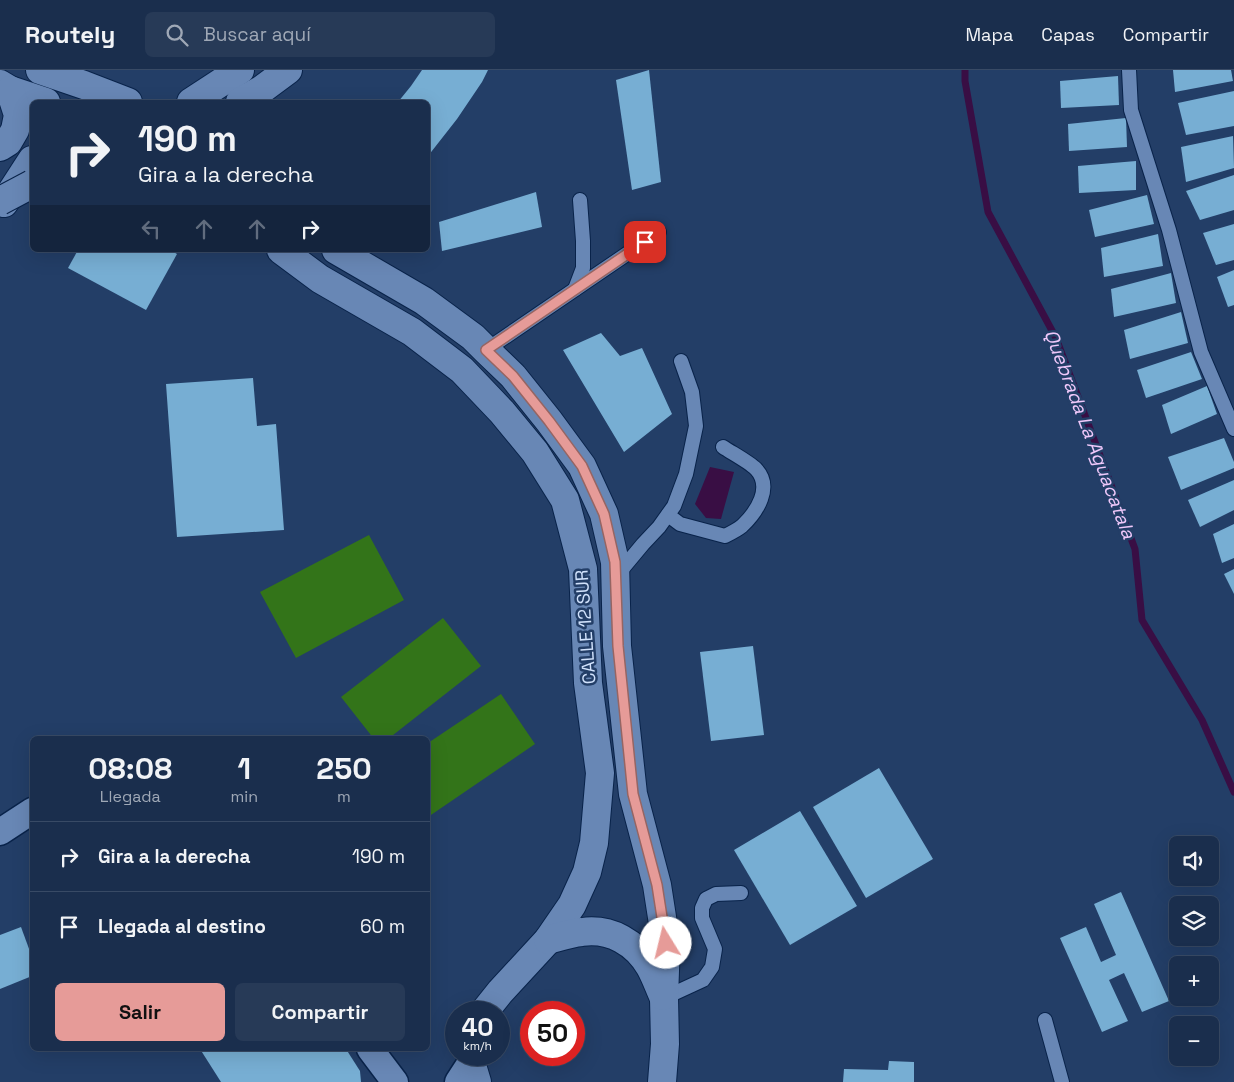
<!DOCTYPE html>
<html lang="es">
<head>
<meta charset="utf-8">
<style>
	:root { --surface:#1a2e4d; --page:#273a57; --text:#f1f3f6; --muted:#9fa8b6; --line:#384a65; --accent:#e69b98 }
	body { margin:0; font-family:"Space Grotesk",sans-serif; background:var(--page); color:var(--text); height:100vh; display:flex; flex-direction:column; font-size:19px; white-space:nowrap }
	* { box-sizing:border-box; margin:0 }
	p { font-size:16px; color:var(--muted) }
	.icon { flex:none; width:28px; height:28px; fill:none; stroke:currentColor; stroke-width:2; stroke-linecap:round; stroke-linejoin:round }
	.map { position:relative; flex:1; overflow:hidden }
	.side { position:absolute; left:30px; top:666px; width:400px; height:315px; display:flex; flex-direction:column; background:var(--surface); border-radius:8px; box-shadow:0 5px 20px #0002,0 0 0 1px var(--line) }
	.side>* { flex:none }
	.banner { position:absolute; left:30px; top:30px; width:400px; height:152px; border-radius:8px; box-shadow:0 5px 20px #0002,0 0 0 1px var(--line); background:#1a2e4d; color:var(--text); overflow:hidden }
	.controls { position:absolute; left:1169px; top:766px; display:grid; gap:10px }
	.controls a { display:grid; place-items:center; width:50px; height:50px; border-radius:8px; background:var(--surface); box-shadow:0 5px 20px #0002,0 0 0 1px var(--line); font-size:25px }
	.speed { position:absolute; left:445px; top:931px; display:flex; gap:10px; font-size:25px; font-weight:700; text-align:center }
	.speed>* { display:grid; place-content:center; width:65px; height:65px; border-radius:50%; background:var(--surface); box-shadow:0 5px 20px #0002,0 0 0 1px var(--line); line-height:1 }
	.speed small { font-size:12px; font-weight:400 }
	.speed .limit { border:8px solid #d22; background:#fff; color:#111 }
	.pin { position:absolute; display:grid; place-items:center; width:42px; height:42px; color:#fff; margin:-21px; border-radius:10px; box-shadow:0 2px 8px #0006 }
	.me { position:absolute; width:55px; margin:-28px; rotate:351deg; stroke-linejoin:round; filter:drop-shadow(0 0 4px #0008) }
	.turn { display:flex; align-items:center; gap:18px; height:105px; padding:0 25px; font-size:22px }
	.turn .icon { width:65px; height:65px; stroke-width:2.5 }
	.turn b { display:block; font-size:35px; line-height:42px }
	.lanes { display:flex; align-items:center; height:48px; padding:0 25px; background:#0003; justify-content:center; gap:25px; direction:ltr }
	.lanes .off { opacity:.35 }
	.eta { display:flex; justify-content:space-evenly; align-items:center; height:85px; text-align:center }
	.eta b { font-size:30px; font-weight:600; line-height:35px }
	.action { display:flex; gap:10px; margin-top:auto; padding:10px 25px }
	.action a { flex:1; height:58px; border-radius:8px; background:var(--accent); color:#111; font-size:20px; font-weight:600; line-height:58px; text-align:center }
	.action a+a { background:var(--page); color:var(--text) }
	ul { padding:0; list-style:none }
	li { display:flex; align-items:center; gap:15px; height:70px; padding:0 25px; border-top:1px solid var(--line) }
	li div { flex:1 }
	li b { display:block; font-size:19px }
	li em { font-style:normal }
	header { display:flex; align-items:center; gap:30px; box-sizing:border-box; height:70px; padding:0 25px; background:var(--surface); border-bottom:1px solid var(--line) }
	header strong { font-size:24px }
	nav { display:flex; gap:28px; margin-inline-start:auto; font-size:18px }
	.search { width:350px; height:45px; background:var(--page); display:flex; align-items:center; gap:12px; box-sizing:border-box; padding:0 18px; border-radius:8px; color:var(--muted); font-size:19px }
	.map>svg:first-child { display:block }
	.green { fill:#337419 }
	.water { fill:#390e44 }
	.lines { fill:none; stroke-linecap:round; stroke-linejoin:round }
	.stream { stroke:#390e44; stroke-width:7 }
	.building { fill:#77aed3 }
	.lane-casing { stroke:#09234a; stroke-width:16 }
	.street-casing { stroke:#09234a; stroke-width:29 }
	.secondary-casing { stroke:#09234a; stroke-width:30 }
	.lane { stroke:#6887b5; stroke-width:14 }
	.street { stroke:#6887b5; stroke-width:26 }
	.secondary { stroke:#6887b5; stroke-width:28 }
	.secondary-bridge-casing { stroke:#09234a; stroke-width:30; stroke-linecap:butt }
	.secondary-bridge { stroke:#6887b5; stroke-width:28 }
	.route-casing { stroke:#966563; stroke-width:12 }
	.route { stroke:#e69b98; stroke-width:9 }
	.labels { text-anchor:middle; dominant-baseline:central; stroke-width:5; stroke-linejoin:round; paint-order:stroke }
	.street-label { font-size:18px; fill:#d1e2fc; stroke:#233e67 }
	.water-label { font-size:19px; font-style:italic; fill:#efc8fa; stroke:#233e67 }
</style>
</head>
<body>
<header>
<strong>Routely</strong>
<div class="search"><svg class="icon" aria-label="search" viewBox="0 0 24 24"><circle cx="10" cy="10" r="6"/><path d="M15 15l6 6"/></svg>Buscar aquí</div>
<nav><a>Mapa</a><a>Capas</a><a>Compartir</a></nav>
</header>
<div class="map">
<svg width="1234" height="1012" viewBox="0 0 1234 1012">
	<rect width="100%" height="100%" fill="#233e67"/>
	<g class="green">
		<path d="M369,465L404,530L296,588L260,522Z"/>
		<path d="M443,548L481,596L388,669H374L341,627Z"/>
		<path d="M501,624L535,674L428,747V673Z"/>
	</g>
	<path class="water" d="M710,397L734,402L721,449L706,448L695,434Z"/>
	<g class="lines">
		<path class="stream" d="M965,0V11L988,142L1056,268L1135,479L1142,550L1202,650L1234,722"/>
	</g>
	<g class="building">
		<path d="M422,0H488L482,12L457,49L428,86V32H398L411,16Z"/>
		<path d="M649,0L661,112L632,120L616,10Z"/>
		<path d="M1173,0H1231L1233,11L1175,22Z"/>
		<path d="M1118,6L1119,35L1061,38L1060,11Z"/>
		<path d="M1234,21V56L1186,65L1178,33Z"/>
		<path d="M1126,48L1127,77L1069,81L1068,54Z"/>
		<path d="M1233,66L1234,98L1186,112L1181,77Z"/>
		<path d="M1136,91V120L1079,123L1078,96Z"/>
		<path d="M1234,105V140L1200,150L1186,121Z"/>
		<path d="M536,122L542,157L442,181L439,152Z"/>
		<path d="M1147,125L1154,154L1095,167L1089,140Z"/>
		<path d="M1234,154V190L1216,195L1203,163Z"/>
		<path d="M1158,164L1163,196L1104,207L1101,178Z"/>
		<path d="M78,180H170L177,184L146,240L68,198Z"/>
		<path d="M1234,200V235L1228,237L1217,207Z"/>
		<path d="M1171,203L1176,233L1114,247L1111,219Z"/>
		<path d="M1181,242L1188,273L1130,289L1124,260Z"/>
		<path d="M601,263L620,286L642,278L672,344L624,382L563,280Z"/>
		<path d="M1191,282L1202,309L1146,328L1137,300Z"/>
		<path d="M253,308L257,356L276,354L284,460L177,467L166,314Z"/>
		<path d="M1207,316L1217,344L1171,364L1162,335Z"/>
		<path d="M1224,368L1234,392V398L1181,420L1168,387Z"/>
		<path d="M1234,410V440L1200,457L1188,430Z"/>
		<path d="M1234,454V488L1222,493L1213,464Z"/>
		<path d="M1234,499V524L1224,504Z"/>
		<path d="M753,576L764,665L711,671L700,582Z"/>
		<path d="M879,698L933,789L866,828L813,737Z"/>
		<path d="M800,741L857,836L790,875L734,780Z"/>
		<path d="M1121,822L1169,931L1142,942L1124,903L1109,910L1128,951L1102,962L1060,868L1086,857L1101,892L1116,885L1094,834Z"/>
		<path d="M21,857L32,887V906L0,919V865Z"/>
		<path d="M200,979H346L360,1001L361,1012H221Z"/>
		<path d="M889,991L914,992V1012H843L844,999L888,1000Z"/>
	</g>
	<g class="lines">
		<defs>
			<g id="lane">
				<path d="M1129,0L1131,40L1169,160L1201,282L1234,359"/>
				<path d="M575,219L583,198V171L580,130"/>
				<path d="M486,280L659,162"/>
				<path d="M668,445L680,454L725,466C731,463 737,460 742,456C757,442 773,417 756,399C749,392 732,383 723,377"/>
				<path d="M618,504L643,474L659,457L674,436L686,404L696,356L692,322L681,291"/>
				<path d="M664,928L703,910L712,897L715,879L702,848V838L706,829L716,824L741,823"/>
				<path d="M1045,950L1062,1012"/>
			</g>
			<g id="street">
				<path d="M0,762L32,741"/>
				<path d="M370,979L395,1012"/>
				<path d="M458,1012L471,992"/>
			</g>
			<g id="secondary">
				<path d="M40,0L84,15L128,32"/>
				<path d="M0,14L10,20L46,32"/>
				<path d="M191,32L240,0"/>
				<path d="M240,32L261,20L288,0"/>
				<path d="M0,77L8,72L15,60L18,45L10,20"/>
				<path d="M4,133L32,90"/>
				<path d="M281,180L320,209L412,262L462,300L502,342L535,382L565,430L583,499L588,613L600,703L594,773L587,802L572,835L548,870L500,922L484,942"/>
				<path d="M336,180L424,231L473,267L486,280L513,306L549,351L582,396L604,444L615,492L617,576L633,724L657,815L666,873L664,928L665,974L662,1012"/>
				<path d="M548,870C559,867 570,863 582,862C611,858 636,873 650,897C655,906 659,917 663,926"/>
				<path d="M472,985L471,992L477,1012"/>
			</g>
		</defs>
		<use href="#lane" class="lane-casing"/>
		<use href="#street" class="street-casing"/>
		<use href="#secondary" class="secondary-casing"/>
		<use href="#lane" class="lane"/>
		<use href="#street" class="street"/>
		<use href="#secondary" class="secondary"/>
		<defs>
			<path id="secondary-bridge" d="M0,131L32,114"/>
		</defs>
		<use href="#secondary-bridge" class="secondary-bridge-casing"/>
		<use href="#secondary-bridge" class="secondary-bridge"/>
	</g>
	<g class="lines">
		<defs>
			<path id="route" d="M645,172L486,280L513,306L549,351L582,396L604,444L615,492L618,576L633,724L657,815L666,873"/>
		</defs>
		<use href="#route" class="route-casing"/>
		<use href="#route" class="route"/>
	</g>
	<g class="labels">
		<g class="street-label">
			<text transform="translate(585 557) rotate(-94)">CALLE 12 SUR</text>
		</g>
		<g class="water-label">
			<text transform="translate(1090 364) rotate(69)">Quebrada La Aguacatala</text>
		</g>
	</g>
</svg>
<div class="controls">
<a><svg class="icon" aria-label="sound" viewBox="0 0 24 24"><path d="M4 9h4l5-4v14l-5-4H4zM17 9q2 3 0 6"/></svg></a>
<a><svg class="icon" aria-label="layers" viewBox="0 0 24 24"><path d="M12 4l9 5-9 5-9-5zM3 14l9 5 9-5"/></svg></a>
<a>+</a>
<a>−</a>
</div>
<div class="speed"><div>40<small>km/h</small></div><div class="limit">50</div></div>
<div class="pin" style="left:645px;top:172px;background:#d93025"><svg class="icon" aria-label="arrive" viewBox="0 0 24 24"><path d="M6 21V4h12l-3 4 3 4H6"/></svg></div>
<svg class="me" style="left:666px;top:873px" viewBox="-20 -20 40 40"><circle r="19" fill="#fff"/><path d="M0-13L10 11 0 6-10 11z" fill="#e69b98"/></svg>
<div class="banner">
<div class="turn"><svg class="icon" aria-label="right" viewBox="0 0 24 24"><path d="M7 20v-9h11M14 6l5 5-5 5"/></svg><div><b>190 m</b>Gira a la derecha</div></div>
<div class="lanes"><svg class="icon off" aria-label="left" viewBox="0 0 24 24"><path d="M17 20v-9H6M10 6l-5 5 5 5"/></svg><svg class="icon off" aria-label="ahead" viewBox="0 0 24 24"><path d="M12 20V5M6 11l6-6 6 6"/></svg><svg class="icon off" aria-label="ahead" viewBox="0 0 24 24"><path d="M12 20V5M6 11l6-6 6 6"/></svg><svg class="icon" aria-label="right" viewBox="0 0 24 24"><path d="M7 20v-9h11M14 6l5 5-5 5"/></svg></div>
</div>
<section class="side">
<div class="eta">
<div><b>08:08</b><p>Llegada</p></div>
<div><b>1</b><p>min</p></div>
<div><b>250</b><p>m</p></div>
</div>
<ul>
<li><svg class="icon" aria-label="right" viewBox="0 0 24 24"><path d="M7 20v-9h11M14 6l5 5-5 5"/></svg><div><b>Gira a la derecha</b></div><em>190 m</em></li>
<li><svg class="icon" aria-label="arrive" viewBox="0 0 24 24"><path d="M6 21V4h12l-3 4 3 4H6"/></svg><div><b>Llegada al destino</b></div><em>60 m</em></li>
</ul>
<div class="action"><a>Salir</a><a>Compartir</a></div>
</section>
</div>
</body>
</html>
